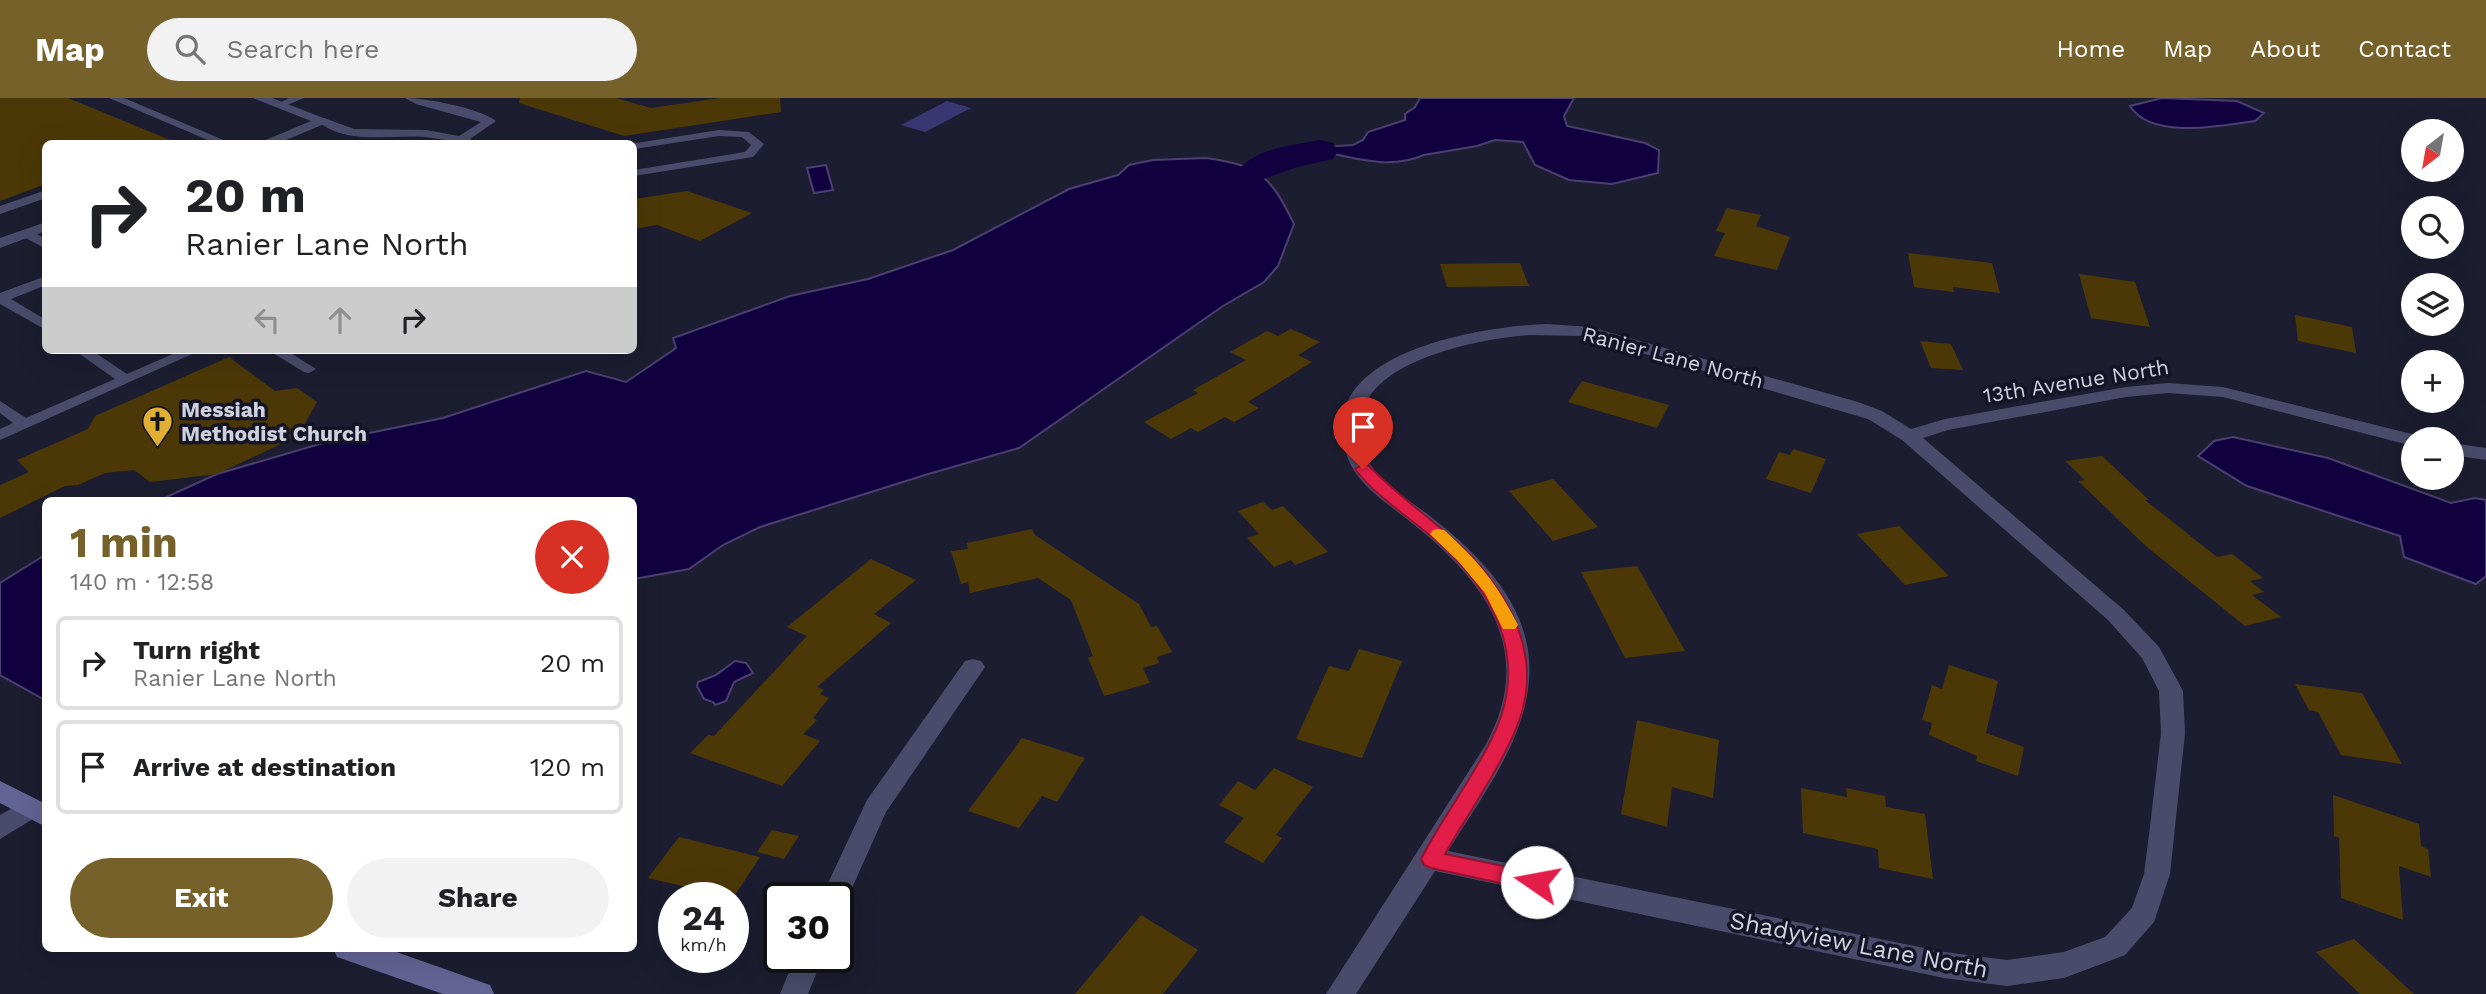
<!DOCTYPE html>
<html lang="en">
<head>
<meta charset="utf-8">
<style>
	:root { --surface:#fff; --page:#f2f2f2; --text:#202124; --muted:#757577; --line:#e0e0e0; --accent:#77612b }
	body { margin:0; font-family:"Work Sans",sans-serif; background:var(--page); color:var(--text); height:100vh; display:flex; flex-direction:column; font-size:26px; white-space:nowrap }
	* { box-sizing:border-box; margin:0 }
	p { font-size:23px; color:var(--muted) }
	.icon { flex:none; width:38px; height:38px; fill:none; stroke:currentColor; stroke-width:2; stroke-linecap:round; stroke-linejoin:round }
	.map { position:relative; flex:1; overflow:hidden }
	.panel { position:absolute; left:42px; top:399px; width:595px; height:455px; display:flex; flex-direction:column; background:var(--surface); border-radius:10px; box-shadow:0 7px 28px #0002 }
	.panel>* { flex:none }
	.banner { position:absolute; left:42px; top:42px; width:595px; height:214px; border-radius:10px; box-shadow:0 7px 28px #0002; background:#fff; color:var(--text); overflow:hidden }
	.needle { width:46px; rotate:211deg }
	.buttons { position:absolute; left:2401px; top:21px; display:grid; gap:14px }
	.buttons a { display:grid; place-items:center; width:63px; height:63px; border-radius:50%; background:var(--surface); box-shadow:0 7px 28px #0002; font-size:35px }
	.speed { position:absolute; left:658px; top:784px; display:flex; gap:14px; font-size:35px; font-weight:700; text-align:center }
	.speed>* { display:grid; place-content:center; width:91px; height:91px; border-radius:50%; background:var(--surface); box-shadow:0 7px 28px #0002; line-height:1 }
	.speed small { font-size:18px; font-weight:400 }
	.speed .limit { border:4px solid #111; border-radius:10px; background:#fff; color:#111 }
	.pin { position:absolute; display:grid; place-items:center; width:60px; height:60px; color:#fff; margin:-72px -30px; border-radius:50% 50% 50% 0; rotate:-45deg; box-shadow:0 0 7px #0007 }
	.pin .icon { rotate:45deg }
	.me { position:absolute; width:77px; margin:-38px; rotate:282deg; stroke-linejoin:round; filter:drop-shadow(0 0 5px #0008) }
	.turn { display:flex; align-items:center; gap:24px; height:147px; padding:0 28px; font-size:32px }
	.turn .icon { width:91px; height:91px; stroke-width:2.5 }
	.turn b { display:block; font-size:49px; line-height:60px }
	.lanes { display:flex; align-items:center; height:66px; padding:0 28px; background:#0003; justify-content:center; gap:35px; direction:ltr }
	.lanes .off { opacity:.35 }
	.round { display:grid; place-items:center; flex:none; width:74px; height:74px; border-radius:37px; background:var(--page) }
	.overview { display:flex; align-items:center; justify-content:space-between; height:119px; padding:0 28px }
	h1 { font-size:42px; font-weight:700; line-height:52px; color:var(--accent) }
	.button { display:flex; gap:14px; margin-top:auto; padding:14px 28px }
	.button a { flex:1; height:80px; border-radius:42px; background:var(--accent); color:#fff; font-size:28px; font-weight:700; line-height:80px; text-align:center }
	.button a+a { background:var(--page); color:var(--text) }
	ul { padding:0; list-style:none }
	li { display:flex; align-items:center; gap:21px; height:94px; margin:0 14px 10px; padding:0 14px; border:4px solid var(--line); border-radius:10px }
	li div { flex:1 }
	li b { display:block; font-size:26px }
	li em { font-style:normal }
	header { display:flex; align-items:center; gap:42px; box-sizing:border-box; height:98px; padding:0 35px; background:var(--accent); color:#fff }
	header strong { font-size:33px }
	nav { display:flex; gap:38px; margin-inline-start:auto; font-size:24px }
	.search { width:490px; height:63px; background:var(--page); display:flex; align-items:center; gap:18px; box-sizing:border-box; padding:0 24px; border-radius:38px; color:var(--muted); font-size:26px }
	.map>svg:first-child { display:block }
	.green { fill:#3a3672 }
	.water { fill:#11003f; stroke:#4a3f6f; stroke-width:2 }
	.lines { fill:none; stroke-linecap:round; stroke-linejoin:round }
	.river { fill:#11003f; fill-rule:evenodd }
	.building { fill:#4c3807 }
	.lane { fill:#4a4b6a; fill-rule:evenodd }
	.street { fill:#4a4b6a; fill-rule:evenodd }
	.secondary { fill:#636394; fill-rule:evenodd }
	.route { fill:#e11d48; stroke:#92132f; stroke-width:2 }
	.slow { fill:#f59e0b }
	.labels { text-anchor:middle; dominant-baseline:central; stroke-width:7; stroke-linejoin:round; paint-order:stroke }
	.street-label { font-size:21px; fill:#d0d1de; stroke:#141427 }
	.poi-label { font-size:21px; font-weight:bold; fill:#d0d1de; stroke:#141427; text-anchor:start }
	.near-street-label { font-size:24px; fill:#d0d1de; stroke:#141427 }
</style>
</head>
<body>
<header>
<strong>Map</strong>
<div class="search"><svg class="icon" aria-label="search" viewBox="0 0 24 24"><circle cx="10" cy="10" r="6"/><path d="M15 15l6 6"/></svg>Search here</div>
<nav><a>Home</a><a>Map</a><a>About</a><a>Contact</a></nav>
</header>
<div class="map">
<svg width="2486" height="896" viewBox="0 0 2486 896">
	<rect width="100%" height="100%" fill="#1d1d31"/>
	<path class="green" d="M947,3L971,10L925,34L901,27Z"/>
	<g class="water">
		<path d="M1420,0H1574L1564,18L1567,28L1645,45L1659,52L1658,75L1612,86L1569,82L1535,67L1523,44L1495,42L1477,48L1424,57C1390,72 1354,60 1320,53L1321,49L1353,47L1363,42L1368,34L1405,22V16L1415,9Z"/>
		<path d="M2162,0L2237,3L2264,15L2255,23C2221,28 2151,42 2130,8Z"/>
		<path d="M1206,60C1260,68 1270,77 1294,126L1278,168L1264,184L1223,208L1019,350L925,377L760,429L723,447L689,471L634,481V402H160L217,376L330,343L443,320L586,273L626,284L676,250L673,240L790,198L868,181L953,152L1069,91L1118,77L1129,67L1153,62Z"/>
		<path d="M826,67L833,92L814,95L807,70Z"/>
		<path d="M2233,339L2328,360L2451,405L2475,400L2486,402V478L2476,486L2404,459L2400,438L2247,388L2198,358L2214,343Z"/>
		<path d="M45,457V602L0,577V485Z"/>
		<path d="M735,563L746,565L753,575L734,584L726,603L715,607L713,604L704,601L697,588L698,584L716,577Z"/>
	</g>
	<g class="lines">
		<path class="river" d="M1320,42L1333,45L1338,53L1333,61L1297,69L1258,83L1245,80L1239,72C1255,50 1295,47 1320,42Z"/>
	</g>
	<g class="building">
		<path d="M0,0H68L180,46H46V86L0,103Z"/>
		<path d="M520,0H616L651,10L720,0H780L781,14L624,38L519,5Z"/>
		<path d="M687,93L752,115L700,143L657,127L634,131V101Z"/>
		<path d="M1727,110L1761,117L1756,128L1790,139L1777,172L1714,158L1725,135L1716,133Z"/>
		<path d="M1908,155L1992,165L2000,195L1953,189L1954,194L1914,189Z"/>
		<path d="M1520,165L1529,188L1447,189L1440,166Z"/>
		<path d="M2079,176L2135,184L2150,229L2091,220Z"/>
		<path d="M2295,217L2352,229L2356,255L2298,243Z"/>
		<path d="M1291,231L1320,244L1298,257L1312,264L1248,304L1259,310L1234,324L1225,319L1198,334L1191,330L1171,341L1144,324L1198,295L1193,292L1246,262L1230,254L1267,233L1278,238Z"/>
		<path d="M1920,243L1951,246L1963,272L1931,270Z"/>
		<path d="M229,259L275,293L297,290L317,304L298,338L217,376L150,384L134,372L105,375L78,387L65,388L0,420V387L29,374L17,362L88,331L95,318Z"/>
		<path d="M1582,283L1669,307L1657,330L1568,304Z"/>
		<path d="M1793,351L1826,361L1811,395L1766,381L1779,354L1790,357Z"/>
		<path d="M2102,358L2149,402H2145L2217,459L2232,456L2263,480L2250,483L2264,494L2252,497L2281,519L2245,528L2147,449L2078,383L2085,382L2065,363Z"/>
		<path d="M1553,381L1598,429L1553,443L1509,393Z"/>
		<path d="M1263,404L1272,412L1283,408L1328,454L1295,467L1291,462L1274,469L1247,440L1259,436L1238,413Z"/>
		<path d="M1899,428L1949,478L1905,487L1857,436Z"/>
		<path d="M1032,431L1035,437L1139,506L1151,529L1157,528L1172,554L1157,559L1159,565L1143,570L1150,585L1104,598L1088,560L1093,558L1071,502L1038,480L970,495L968,484L961,486L951,453L968,451L967,445Z"/>
		<path d="M871,461L916,482L874,516L891,525L817,589L824,592L820,596L829,600L813,620L817,622L803,636L820,643L782,688L690,655L708,637L714,638L807,538L787,529Z"/>
		<path d="M1637,468L1685,553L1625,560L1581,474Z"/>
		<path d="M1359,551L1402,563L1362,660L1296,641L1329,568L1349,573Z"/>
		<path d="M1949,567L1998,583L1986,635L2024,649L2018,678L1976,663L1977,658L1929,637L1932,625L1922,622L1932,587L1942,591Z"/>
		<path d="M2295,586L2362,595L2402,666L2341,657L2318,614L2309,612Z"/>
		<path d="M1637,622L1719,642L1713,700L1672,689L1667,729L1621,716Z"/>
		<path d="M1022,640L1085,660L1057,704L1042,698L1019,730L968,713Z"/>
		<path d="M1274,670L1313,689L1276,737L1282,740L1263,765L1224,744L1244,720L1219,707L1238,683L1255,692Z"/>
		<path d="M1801,690L1847,699L1846,690L1885,698L1886,709L1925,716L1933,781L1879,770L1878,751L1803,735Z"/>
		<path d="M2333,697L2419,726L2421,748L2428,751L2431,779L2399,768L2403,822L2341,800L2339,740L2334,738Z"/>
		<path d="M772,732L799,738L784,761L757,754Z"/>
		<path d="M679,739L760,759L733,800L648,780Z"/>
		<path d="M1141,817L1198,852L1163,896H1075Z"/>
		<path d="M2354,841L2414,896H2360L2316,854Z"/>
	</g>
	<g class="lines">
		<g class="lane">
			<path d="M109,0H124L233,46H217Z"/>
			<path d="M289,0H304L280,10L275,7Z"/>
			<path d="M405,0C425,0 480,10 496,23L470,41L479,46C461,46 444,41 425,39C392,36 346,48 318,23L324,20L354,31L426,32L459,38L481,24L416,6Z"/>
			<path d="M719,32L749,34L764,46L753,59L634,78V72L745,54L751,47L742,39L719,38L634,51V46H630Z"/>
			<path d="M46,92V100L0,116V108Z"/>
			<path d="M27,131L46,141V151L22,138L21,135Z"/>
			<path d="M46,178V187L11,201L46,222V232L0,206V195Z"/>
			<path d="M74,252H91L127,276L182,252H201L0,342V331L13,325L0,315V303L26,320L115,281Z"/>
			<path d="M268,252H286L316,271L309,275L304,274Z"/>
		</g>
		<g class="street">
			<path d="M253,0H272L331,23L277,46H256L311,23Z"/>
			<path d="M46,124V133L0,150V140Z"/>
			<path d="M1547,226L1590,229L1858,304L1882,313L1911,331L1945,321L2126,289L2168,285L2223,289L2420,338L2422,341H2413V348L2223,299L2168,295L2126,299L1948,332L1923,340L2124,512L2159,549L2183,593L2185,635L2170,776L2154,824L2125,857L2064,880L2007,888L1944,880L1435,773L1356,896H1326L1485,648C1535,558 1491,489 1418,430C1397,412 1371,397 1355,374C1346,360 1342,345 1342,329C1342,250 1487,228 1547,226ZM1530,237L1583,238L1868,321L1902,342L2108,522L2142,560L2159,593L2161,635L2150,729L2144,776L2132,810L2105,839L2064,854L2007,862L1944,854L1448,753C1485,693 1542,622 1527,547C1517,492 1468,447 1426,415C1407,401 1383,387 1370,366C1363,355 1360,339 1361,326C1362,262 1480,241 1530,237Z"/>
			<path d="M2452,345L2486,350V362L2452,357Z"/>
			<path d="M973,561L981,563L985,569L886,714L844,808L838,810V800H821L867,702L965,563Z"/>
			<path d="M29,701L38,704L42,711L38,718L0,741V717Z"/>
			<path d="M795,859H823L808,896H780Z"/>
		</g>
		<g class="secondary">
			<path d="M0,683L46,706V729L0,705Z"/>
			<path d="M333,850H385L490,887L494,896H443L337,859Z"/>
		</g>
	</g>
	<path class="route" d="M1363,366L1368,367C1395,395 1425,416 1453,441C1500,482 1540,544 1523,610C1512,654 1468,715 1445,756L1537,775L1544,778L1547,784L1544,790L1537,793L1431,770L1424,767L1421,761C1442,720 1471,683 1491,642C1529,568 1500,501 1442,448C1414,422 1379,402 1355,371Z"/>
	<path class="slow" d="M1438,431L1444,432C1479,464 1496,484 1518,527L1515,531H1503L1485,495L1459,464L1433,439L1430,436L1433,432Z"/>
	<defs>
		<symbol id="church-pin" viewBox="-11 -11 22 30"><path d="M0 17L-7.5 6A9.5 9.5 0 1 1 7.5 6Z" fill="#e1af34" stroke="#141427"/><path d="M-1.2-6h2.4v3.5h3.3v2.4h-3.3V6h-2.4V-.1h-3.3v-2.4h3.3Z" fill="#111"/></symbol>
	</defs>
	<g fill-rule="evenodd">
		<use href="#church-pin" x="140" y="306" width="35" height="47"/>
	</g>
	<g class="labels">
		<g class="street-label">
			<text transform="translate(1673 259) rotate(15)">Ranier Lane North</text>
			<text transform="translate(2076 283) rotate(-9)">13th Avenue North</text>
		</g>
		<g class="poi-label">
			<text x="181" y="311">Messiah<tspan x="181" dy="24">Methodist Church</tspan></text>
		</g>
		<g class="near-street-label">
			<text transform="translate(1859 847) rotate(11)">Shadyview Lane North</text>
		</g>
	</g>
</svg>
<div class="buttons">
<a><svg class="needle" viewBox="-14 -14 28 28"><path d="M0-13l5 13h-10z" fill="#e53935"/><path d="M0 13l5-13h-10z" fill="#757577"/></svg></a>
<a><svg class="icon" aria-label="search" viewBox="0 0 24 24"><circle cx="10" cy="10" r="6"/><path d="M15 15l6 6"/></svg></a>
<a><svg class="icon" aria-label="layers" viewBox="0 0 24 24"><path d="M12 4l9 5-9 5-9-5zM3 14l9 5 9-5"/></svg></a>
<a>+</a>
<a>−</a>
</div>
<div class="speed"><div>24<small>km/h</small></div><div class="limit">30</div></div>
<div class="pin" style="left:1363px;top:371px;background:#d93025"><svg class="icon" aria-label="arrive" viewBox="0 0 24 24"><path d="M6 21V4h12l-3 4 3 4H6"/></svg></div>
<svg class="me" style="left:1537px;top:784px" viewBox="-20 -20 40 40"><circle r="19" fill="#fff"/><path d="M0-13L10 11 0 6-10 11z" fill="#e11d48"/></svg>
<div class="banner">
<div class="turn"><svg class="icon" aria-label="right" viewBox="0 0 24 24"><path d="M7 20v-9h11M14 6l5 5-5 5"/></svg><div><b>20 m</b>Ranier Lane North</div></div>
<div class="lanes"><svg class="icon off" aria-label="left" viewBox="0 0 24 24"><path d="M17 20v-9H6M10 6l-5 5 5 5"/></svg><svg class="icon off" aria-label="ahead" viewBox="0 0 24 24"><path d="M12 20V5M6 11l6-6 6 6"/></svg><svg class="icon" aria-label="right" viewBox="0 0 24 24"><path d="M7 20v-9h11M14 6l5 5-5 5"/></svg></div>
</div>
<section class="panel">
<div class="overview"><div><h1>1 min</h1><p>140 m · 12:58</p></div><a class="round" style="background:#d93025;color:#fff"><svg class="icon" aria-label="close" viewBox="0 0 24 24"><path d="M6 6l12 12M18 6L6 18"/></svg></a></div>
<ul>
<li><svg class="icon" aria-label="right" viewBox="0 0 24 24"><path d="M7 20v-9h11M14 6l5 5-5 5"/></svg><div><b>Turn right</b><p>Ranier Lane North</p></div><em>20 m</em></li>
<li><svg class="icon" aria-label="arrive" viewBox="0 0 24 24"><path d="M6 21V4h12l-3 4 3 4H6"/></svg><div><b>Arrive at destination</b></div><em>120 m</em></li>
</ul>
<div class="button"><a>Exit</a><a>Share</a></div>
</section>
</div>
</body>
</html>
